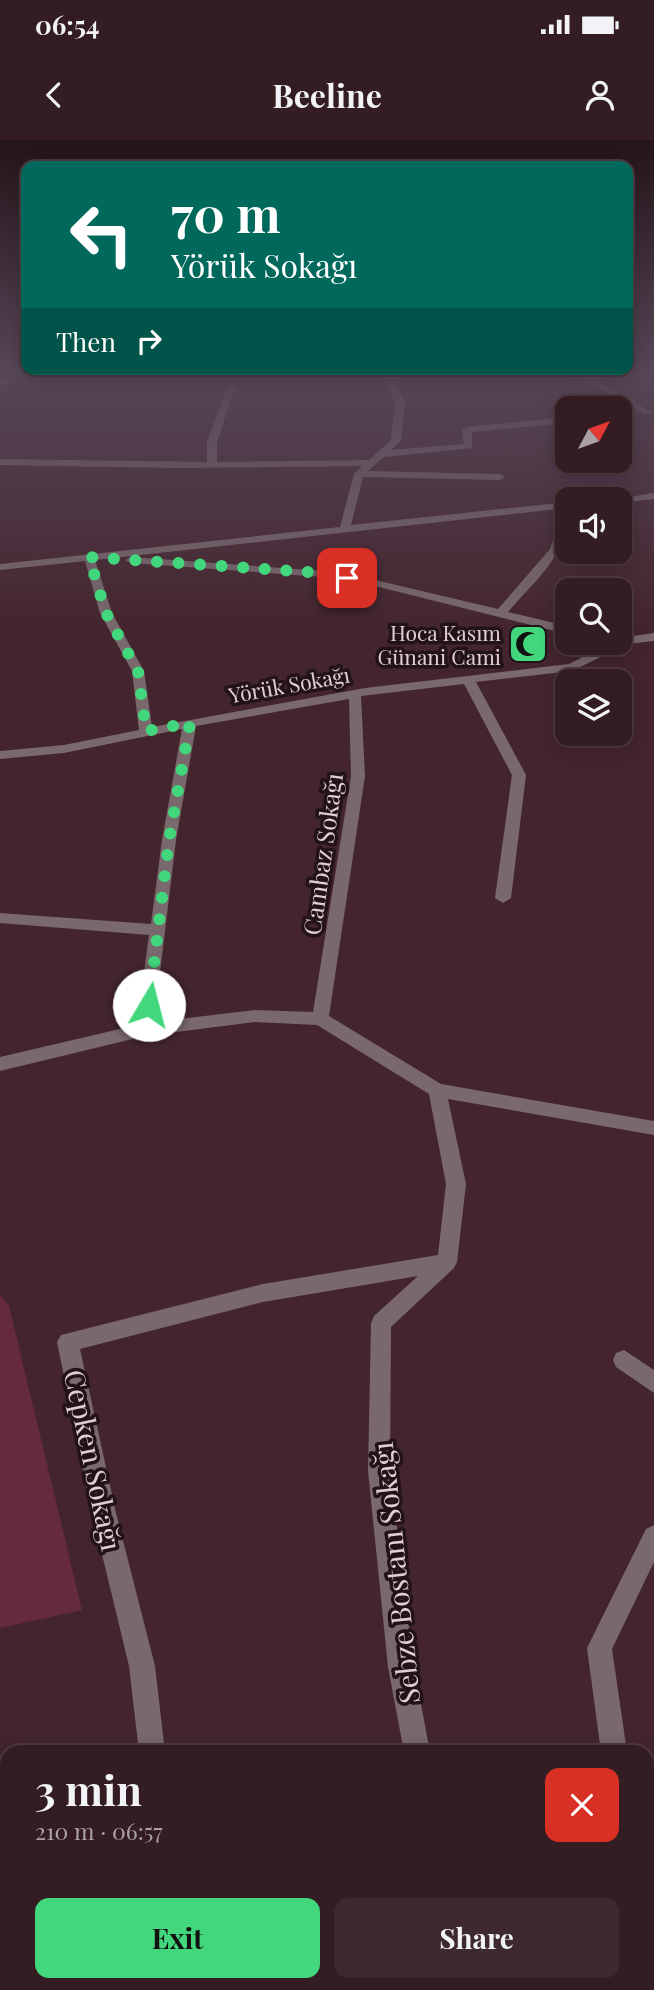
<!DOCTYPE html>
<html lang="en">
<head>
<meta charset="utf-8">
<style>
	:root { --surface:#331c22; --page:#3e292f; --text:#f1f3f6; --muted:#a9a1a5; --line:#4e3a40; --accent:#42d77c }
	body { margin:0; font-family:"Playfair Display",serif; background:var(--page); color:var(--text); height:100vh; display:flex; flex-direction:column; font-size:26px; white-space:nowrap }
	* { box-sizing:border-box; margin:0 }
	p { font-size:23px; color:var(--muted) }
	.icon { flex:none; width:38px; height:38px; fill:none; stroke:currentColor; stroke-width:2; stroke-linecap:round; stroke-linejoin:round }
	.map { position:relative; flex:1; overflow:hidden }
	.side { position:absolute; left:0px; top:1605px; width:654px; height:247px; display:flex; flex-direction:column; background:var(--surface); border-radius:21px 21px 0 0; box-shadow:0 4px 18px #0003,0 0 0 2px var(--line) }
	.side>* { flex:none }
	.banner { position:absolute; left:21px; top:21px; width:612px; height:214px; border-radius:14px; box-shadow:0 4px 18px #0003,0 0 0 2px var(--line); background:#00695c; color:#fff; overflow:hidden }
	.needle { width:46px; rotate:49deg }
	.controls { position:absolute; left:555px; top:256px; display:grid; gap:14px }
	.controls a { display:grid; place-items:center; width:77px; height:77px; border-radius:14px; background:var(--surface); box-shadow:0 4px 18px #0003,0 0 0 2px var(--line); font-size:35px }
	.pin { position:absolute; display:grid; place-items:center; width:60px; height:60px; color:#fff; margin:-30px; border-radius:14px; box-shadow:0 4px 10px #0006 }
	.me { position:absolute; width:77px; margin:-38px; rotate:8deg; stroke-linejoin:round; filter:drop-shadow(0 0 5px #0008) }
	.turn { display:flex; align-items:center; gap:24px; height:147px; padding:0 35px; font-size:32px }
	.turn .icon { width:91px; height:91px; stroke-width:2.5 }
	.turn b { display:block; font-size:49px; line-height:60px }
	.then { display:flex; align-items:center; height:66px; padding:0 35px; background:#0003; gap:14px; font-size:26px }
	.round { display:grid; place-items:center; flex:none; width:74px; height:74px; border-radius:14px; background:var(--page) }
	.head { display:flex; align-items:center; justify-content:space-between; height:119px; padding:0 35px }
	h1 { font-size:42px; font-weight:700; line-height:52px }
	.button { display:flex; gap:14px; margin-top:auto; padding:14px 35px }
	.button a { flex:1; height:80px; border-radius:14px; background:var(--accent); color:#111; font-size:28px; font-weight:700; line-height:80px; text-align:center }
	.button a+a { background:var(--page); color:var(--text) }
	.status { display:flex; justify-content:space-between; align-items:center; height:49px; padding:0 35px; background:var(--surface); direction:ltr }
	.status svg { height:19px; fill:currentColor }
	header { display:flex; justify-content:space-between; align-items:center; height:91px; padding:0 35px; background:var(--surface); font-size:32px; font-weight:700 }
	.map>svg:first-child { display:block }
	.green { fill:#652a3d }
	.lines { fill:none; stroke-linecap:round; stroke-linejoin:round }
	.minor { fill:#79686c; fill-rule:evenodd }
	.route { stroke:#42d77c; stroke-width:12; stroke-dasharray:0 21.6 }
	.labels { text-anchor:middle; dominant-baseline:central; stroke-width:7; stroke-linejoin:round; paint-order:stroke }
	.far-poi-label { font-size:21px; fill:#e2cdd2; stroke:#211317; text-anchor:end }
	.far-street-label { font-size:21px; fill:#e2cdd2; stroke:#211317 }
	.street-label { font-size:24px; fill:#e2cdd2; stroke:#211317 }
	.near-street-label { font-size:28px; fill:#e2cdd2; stroke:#211317 }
</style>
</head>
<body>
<div class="status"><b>06:54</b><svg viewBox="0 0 49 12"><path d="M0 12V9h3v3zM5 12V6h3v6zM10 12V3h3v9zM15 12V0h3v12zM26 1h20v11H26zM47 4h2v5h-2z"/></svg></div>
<header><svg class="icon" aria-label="back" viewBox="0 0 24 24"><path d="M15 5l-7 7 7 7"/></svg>Beeline<svg class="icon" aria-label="person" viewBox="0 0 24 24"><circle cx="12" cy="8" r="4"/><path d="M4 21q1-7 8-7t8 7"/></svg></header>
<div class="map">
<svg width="654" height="1850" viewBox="0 0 654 1850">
	<rect width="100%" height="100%" fill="#44252e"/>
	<path class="green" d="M0,1155L9,1166L82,1470L0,1488Z"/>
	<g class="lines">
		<g class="minor">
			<path d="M21,231H29L25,241L0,245V239L18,237Z"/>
			<path d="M383,231H391L405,263L401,301L391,310L464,304L462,290L467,287L567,277V283L472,292V308L384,317L368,331L500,334L505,337L500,340L363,337L351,385L567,362V368L95,420L112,473L144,531L152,587L365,548L569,524L612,502H620V498L654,493V501L627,504L572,531L476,542L526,635L511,758L503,763L495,758L512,635L464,544L361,556L365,636L329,876L441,944L654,981V995L448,959L466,1044L457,1122L454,1128L391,1187L390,1331L414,1527L430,1612H404L388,1527L368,1331L371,1183L374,1176L418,1136L263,1162L80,1209L116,1373L155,1526L165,1612H139L129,1526L92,1373L57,1202L61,1195L263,1144L438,1115L446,1044L429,954L317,885L255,882L145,896L0,931V917L137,885L149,795L0,783V773L151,784L162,700L182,589L64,613L0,619V611L64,605L139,590L132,531L100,473L85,421L0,430V424L340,387L354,334L362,326L176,328L0,325V319L207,322V302L227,247L231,244L235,247L217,302V322L369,320L391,300L395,263ZM349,559L351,636L313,872L255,870L154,882L176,700L196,586Z"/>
			<path d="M569,231H580L652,272L644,274Z"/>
			<path d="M654,353V359L620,363V359H616Z"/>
			<path d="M567,371C567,417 536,439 508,472L567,486V494L371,445L323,437L131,423L125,420L131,417L323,431L371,439L498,469L550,409L562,374Z"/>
			<path d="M624,1210L654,1230V1253L616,1227L613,1220L616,1213Z"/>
			<path d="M654,1385V1422L612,1509L627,1612H601L587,1508L646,1389Z"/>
			<path d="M648,1664L654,1667V1696L648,1693Z"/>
			<path d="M7,1737V1765L0,1766V1738Z"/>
			<rect x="32" y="1844" width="30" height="6"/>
			<path d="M206,1844H235L237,1850H207Z"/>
			<path d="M450,1844H480L481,1850H451Z"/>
		</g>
	</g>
	<linearGradient id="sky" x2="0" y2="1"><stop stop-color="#251419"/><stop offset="0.47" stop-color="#564657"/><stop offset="1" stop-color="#564657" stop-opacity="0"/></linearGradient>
	<rect width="654" height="490" fill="url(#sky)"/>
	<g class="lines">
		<path class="route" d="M149,865L169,700L190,583L146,591L138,531L106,473L89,417L323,433L347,438"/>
	</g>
	<defs>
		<symbol id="mosque-square" viewBox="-11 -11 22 22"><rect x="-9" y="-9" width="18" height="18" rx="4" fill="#42d77c" stroke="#211317"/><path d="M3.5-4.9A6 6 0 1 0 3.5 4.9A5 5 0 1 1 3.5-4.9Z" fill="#111"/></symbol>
	</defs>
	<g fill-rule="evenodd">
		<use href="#mosque-square" x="506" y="482" width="44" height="44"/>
	</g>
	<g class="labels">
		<g class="far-poi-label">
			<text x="501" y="492">Hoca Kasım<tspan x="501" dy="24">Günani Cami</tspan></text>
		</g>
		<g class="far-street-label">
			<text transform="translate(289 544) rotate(-10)">Yörük Sokağı</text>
		</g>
		<g class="street-label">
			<text transform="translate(322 714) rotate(-82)">Cambaz Sokağı</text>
		</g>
		<g class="near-street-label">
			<text transform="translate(94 1320) rotate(78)">Cepken Sokağı</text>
			<text transform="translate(395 1433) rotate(-96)">Sebze Bostanı Sokağı</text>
		</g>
	</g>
</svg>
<div class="controls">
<a><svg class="needle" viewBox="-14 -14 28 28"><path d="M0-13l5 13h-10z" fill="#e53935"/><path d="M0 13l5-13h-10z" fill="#a9a1a5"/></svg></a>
<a><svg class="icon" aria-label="sound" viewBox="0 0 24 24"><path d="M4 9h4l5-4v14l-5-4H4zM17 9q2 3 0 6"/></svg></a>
<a><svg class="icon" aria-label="search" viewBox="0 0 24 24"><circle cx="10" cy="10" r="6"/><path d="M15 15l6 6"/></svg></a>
<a><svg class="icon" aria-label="layers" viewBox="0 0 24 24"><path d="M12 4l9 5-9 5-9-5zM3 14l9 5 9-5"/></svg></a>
</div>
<div class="pin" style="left:347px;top:438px;background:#d93025"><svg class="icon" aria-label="arrive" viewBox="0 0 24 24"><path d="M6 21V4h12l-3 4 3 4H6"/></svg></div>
<svg class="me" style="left:149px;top:865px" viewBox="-20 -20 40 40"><circle r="19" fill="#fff"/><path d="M0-13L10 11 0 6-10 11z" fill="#42d77c"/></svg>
<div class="banner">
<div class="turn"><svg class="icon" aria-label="left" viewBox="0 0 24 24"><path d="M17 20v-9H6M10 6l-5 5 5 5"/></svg><div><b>70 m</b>Yörük Sokağı</div></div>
<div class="then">Then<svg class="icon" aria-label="right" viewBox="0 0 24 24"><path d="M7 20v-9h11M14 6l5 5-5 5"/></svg></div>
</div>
<section class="side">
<div class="head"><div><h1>3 min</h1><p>210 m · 06:57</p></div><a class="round" style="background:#d93025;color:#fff"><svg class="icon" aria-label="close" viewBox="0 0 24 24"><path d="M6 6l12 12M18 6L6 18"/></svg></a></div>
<div class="button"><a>Exit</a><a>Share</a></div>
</section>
</div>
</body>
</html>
